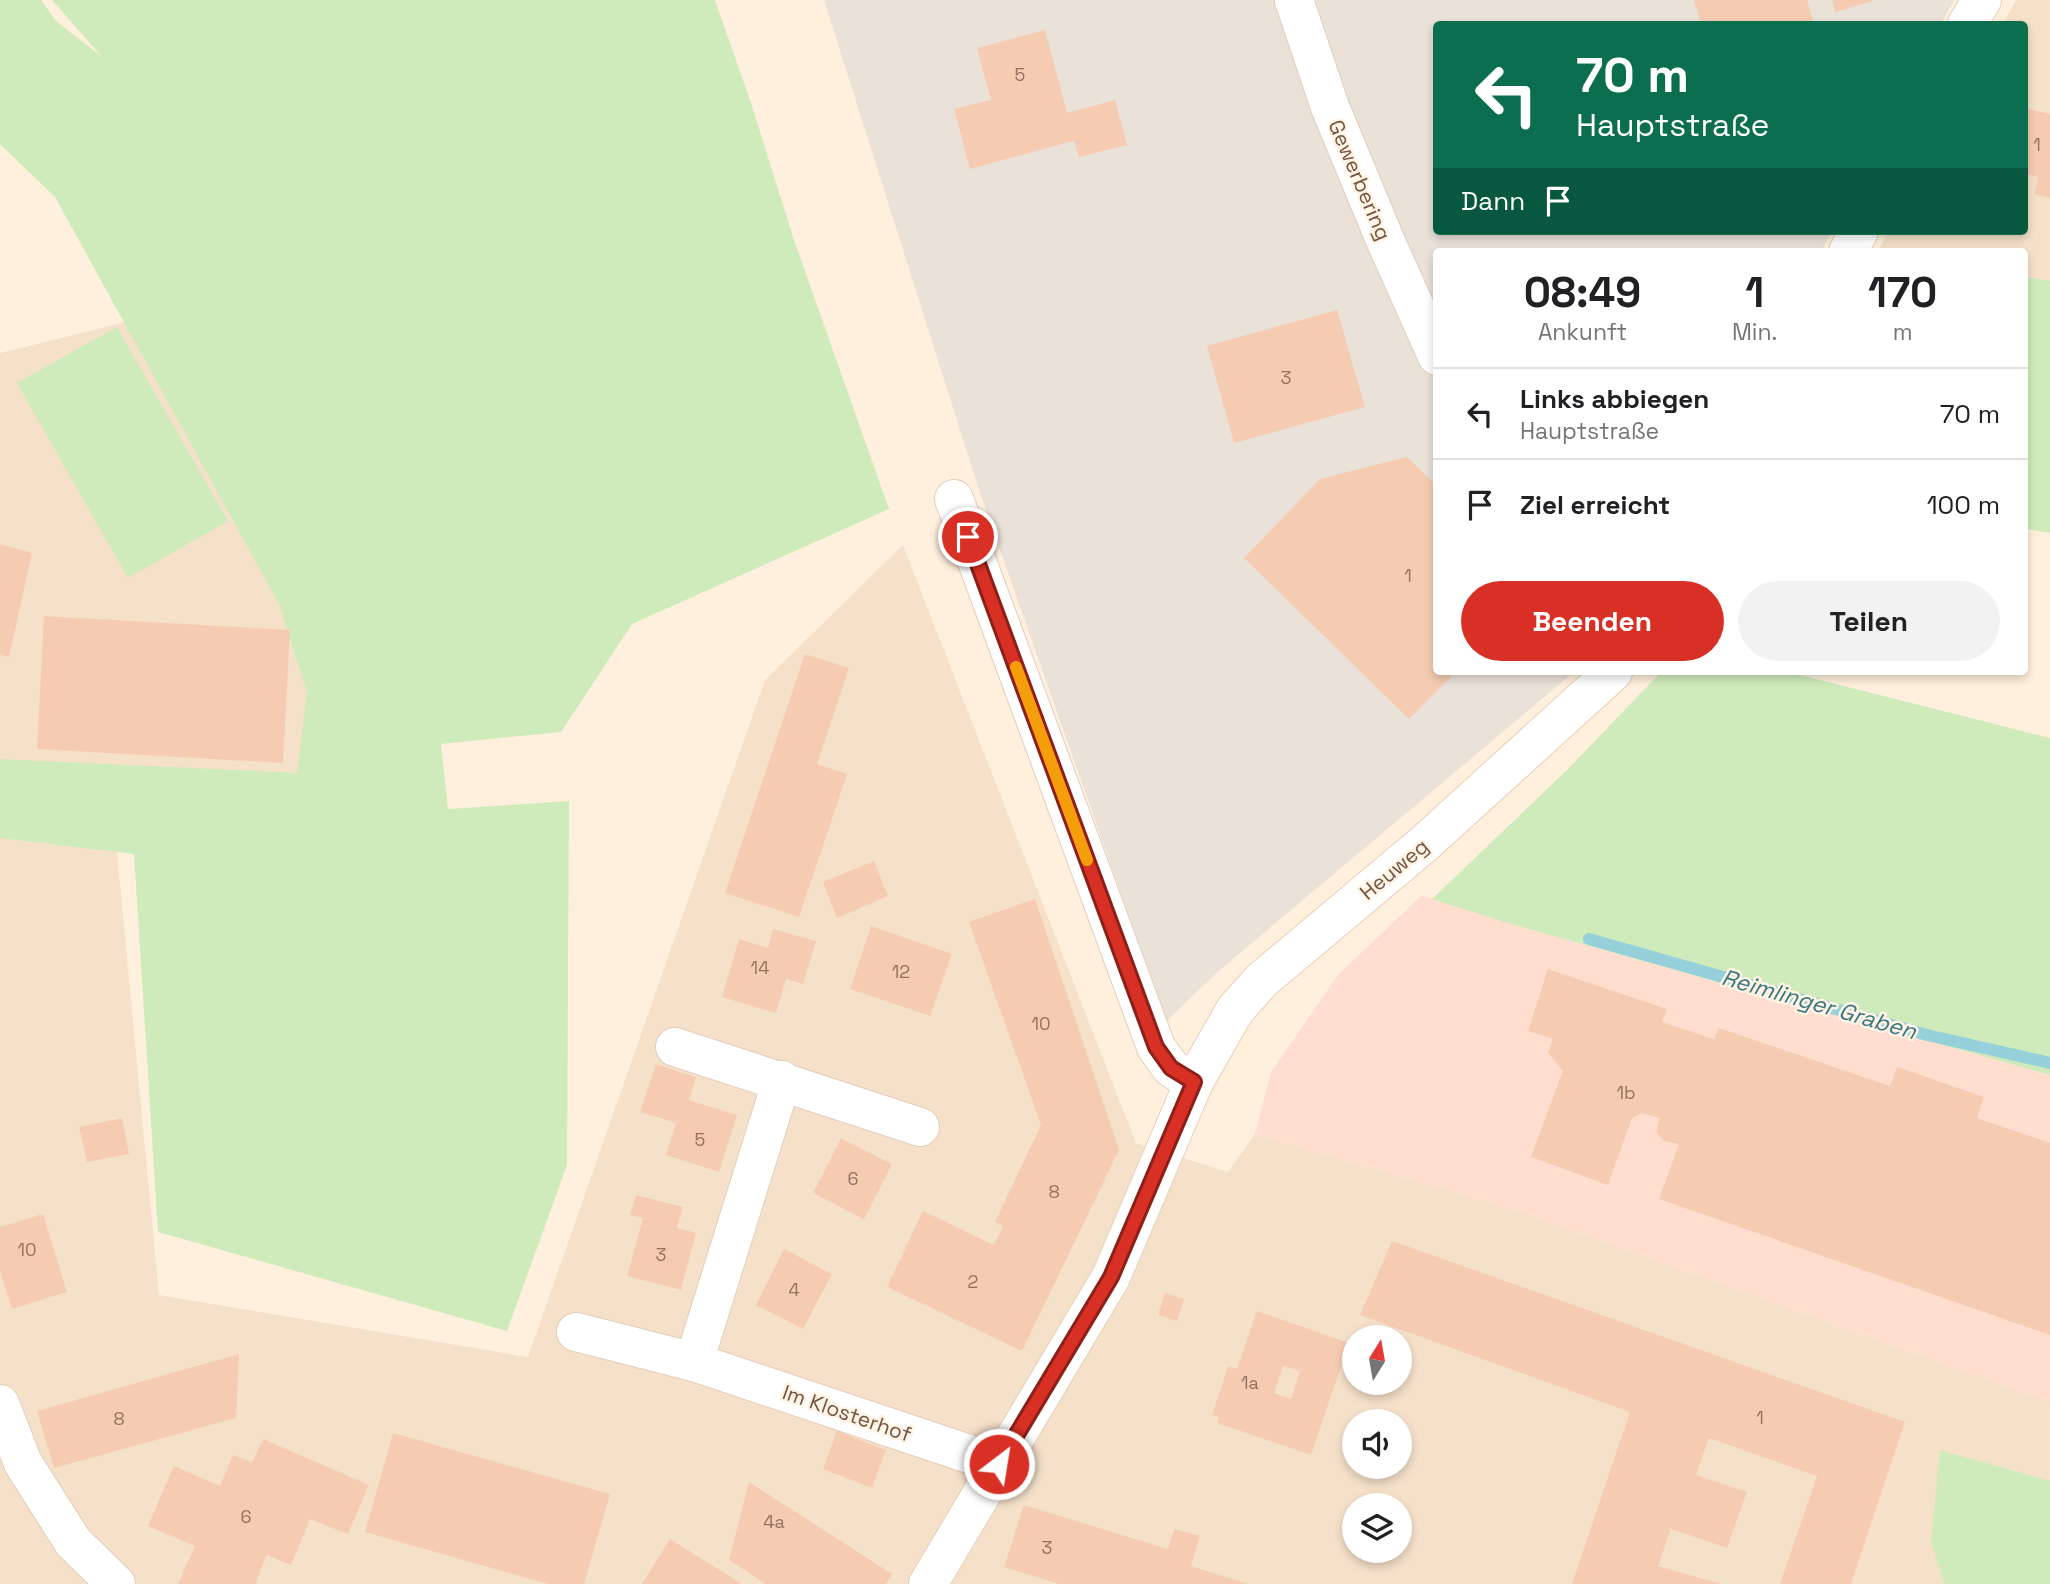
<!DOCTYPE html>
<html lang="de">
<head>
<meta charset="utf-8">
<style>
	:root { --surface:#fff; --page:#f2f2f2; --text:#202124; --muted:#757577; --line:#e0e0e0; --accent:#d93025 }
	body { margin:0; font-family:"Space Grotesk",sans-serif; background:var(--page); color:var(--text); height:100vh; display:flex; flex-direction:column; font-size:26px; white-space:nowrap }
	* { box-sizing:border-box; margin:0 }
	p { font-size:23px; color:var(--muted) }
	.icon { flex:none; width:38px; height:38px; fill:none; stroke:currentColor; stroke-width:2; stroke-linecap:round; stroke-linejoin:round }
	.map { position:relative; flex:1; overflow:hidden }
	.sheet { position:absolute; left:1433px; top:248px; width:595px; height:427px; display:flex; flex-direction:column; background:var(--surface); border-radius:7px; box-shadow:0 4px 10px #0003 }
	.sheet>* { flex:none }
	.top-card { position:absolute; left:1433px; top:21px; width:595px; height:214px; border-radius:7px; box-shadow:0 4px 10px #0003; background:#0b6e4f; color:#fff; overflow:hidden }
	.needle { width:46px; rotate:11deg }
	.tools { position:absolute; left:1342px; top:1325px; display:grid; gap:14px }
	.tools a { display:grid; place-items:center; width:70px; height:70px; border-radius:50%; background:var(--surface); box-shadow:0 4px 10px #0003; font-size:35px }
	.pin { position:absolute; display:grid; place-items:center; width:60px; height:60px; color:#fff; margin:-30px; border:4px solid #fff; border-radius:50%; box-shadow:0 2px 7px #0007 }
	.me { position:absolute; width:77px; margin:-38px; rotate:31deg; stroke-linejoin:round; filter:drop-shadow(0 0 5px #0008) }
	.turn { display:flex; align-items:center; gap:24px; height:147px; padding:0 28px; font-size:32px }
	.turn .icon { width:91px; height:91px; stroke-width:2.5 }
	.turn b { display:block; font-size:49px; line-height:60px }
	.then { display:flex; align-items:center; height:66px; padding:0 28px; background:#0003; gap:14px; font-size:26px }
	.eta { display:flex; justify-content:space-evenly; align-items:center; height:119px; text-align:center }
	.eta b { font-size:42px; font-weight:700; line-height:49px }
	.action { display:flex; gap:14px; margin-top:auto; padding:14px 28px }
	.action a { flex:1; height:80px; border-radius:42px; background:var(--accent); color:#fff; font-size:28px; font-weight:700; line-height:80px; text-align:center }
	.action a+a { background:var(--page); color:var(--text) }
	ul { padding:0; list-style:none }
	li { display:flex; align-items:center; gap:21px; height:91px; padding:0 28px; border-top:2px solid var(--line) }
	li div { flex:1 }
	li b { display:block; font-size:26px }
	li em { font-style:normal }
	.map>svg:first-child { display:block }
	.residential { fill:#f5e1ca; fill-rule:evenodd }
	.commercial { fill:#ffddcf }
	.industrial { fill:#eae1d9 }
	.green { fill:#cfebbb }
	.lines { fill:none; stroke-linecap:round; stroke-linejoin:round }
	.stream { stroke:#96d0da; stroke-width:12 }
	.building { fill:#f5ccb2; fill-rule:evenodd }
	.street-casing { stroke:#e3cdbb; stroke-width:40 }
	.secondary-casing { stroke:#e9ceb8; stroke-width:40 }
	.street { stroke:#fff; stroke-width:38 }
	.secondary { stroke:#fff; stroke-width:38 }
	.route-casing { stroke:#8d1f18; stroke-width:18 }
	.route { stroke:#d93025; stroke-width:12 }
	.slow { stroke:#f59e0b; stroke-width:12 }
	.labels { text-anchor:middle; dominant-baseline:central; stroke-width:5; stroke-linejoin:round; paint-order:stroke }
	.number-label { font-size:18px; fill:#947260 }
	.street-label { font-size:21px; fill:#745444; stroke:#fff4e4 }
	.water-label { font-size:23px; font-style:italic; fill:#3b7782; stroke:#fff4e4 }
</style>
</head>
<body>
<div class="map">
<svg width="2050" height="1584" viewBox="0 0 2050 1584">
	<rect width="100%" height="100%" fill="#fef0dc"/>
	<g class="residential">
		<path d="M2016,0H2050V281L2025,277V252L1878,251L1889,231H2025V24H2003Z"/>
		<path d="M134,320L315,619L363,779L113,810L159,1295L528,1357L765,680L903,545L1136,1143L1228,1172L1255,1134L1516,1210L2050,1402V1584H0V353ZM1354,1337H1400V1382H1354ZM1354,1421H1400V1466H1354ZM1354,1505H1400V1550H1354Z"/>
	</g>
	<path class="commercial" d="M1422,895L1514,925L2050,1075V1402L1516,1210L1255,1134L1271,1072L1338,975Z"/>
	<path class="industrial" d="M824,0H1954L1941,24H1437V231H1832L1821,252H1437V672H1574L1214,975L1166,1022L979,490Z"/>
	<g class="green">
		<path d="M0,0H41L56,21L102,57L52,0H715L751,103L793,237L889,509L632,624L561,732L441,744L448,809L569,801L567,1165L507,1331L158,1232L134,854L0,838V759L297,773L307,692L279,604L55,197L0,144Z"/>
		<path d="M2025,277L2050,281V533L2025,529Z"/>
		<path d="M117,327L228,521L128,578L17,383Z"/>
		<path d="M1661,672H1788L2050,738V1075L1514,925L1432,899L1568,769Z"/>
		<path d="M1940,1450L2050,1481V1584H1944L1931,1540Z"/>
	</g>
	<g class="lines">
		<path class="stream" d="M1589,939L1927,1035L2050,1063"/>
	</g>
	<g class="building">
		<path d="M1694,0H1807L1814,24H1701Z"/>
		<path d="M1832,0H1873V1L1835,12Z"/>
		<path d="M1045,30L1067,113L1115,100L1127,145L1079,157L1074,141L970,169L954,109L991,100L977,48Z"/>
		<path d="M2025,108L2050,114V198L2034,194L2038,177L2025,174Z"/>
		<path d="M1337,310L1365,407L1234,443L1207,346Z"/>
		<path d="M1407,457L1437,486V672H1456L1409,719L1244,558L1320,479Z"/>
		<path d="M0,544L32,553L9,657L0,655Z"/>
		<path d="M44,616L290,630L283,763L37,749Z"/>
		<path d="M805,654L849,668L817,764L847,774L799,917L725,893Z"/>
		<path d="M874,861L888,896L837,918L823,882Z"/>
		<path d="M1035,899L1119,1150L1022,1351L887,1287L923,1211L994,1245L1003,1226L995,1222L1041,1125L969,922Z"/>
		<path d="M871,926L952,954L930,1016L850,989Z"/>
		<path d="M773,929L816,941L803,984L786,979L776,1013L722,997L739,939L768,948Z"/>
		<path d="M1548,969L1667,1009L1662,1022L1714,1039L1719,1028L1890,1086L1897,1067L1984,1097L1977,1118L2050,1143V1335L1659,1199L1679,1144L1664,1141L1656,1132L1660,1118L1642,1113L1632,1118L1608,1185L1531,1157L1563,1071L1548,1053L1553,1039L1528,1031Z"/>
		<path d="M656,1064L696,1077L689,1100L737,1115L719,1172L666,1155L676,1123L640,1112Z"/>
		<path d="M122,1118L129,1154L87,1162L79,1127Z"/>
		<path d="M841,1138L892,1164L864,1219L813,1193Z"/>
		<path d="M636,1195L683,1207L677,1228L696,1233L681,1290L627,1276L643,1218L630,1215Z"/>
		<path d="M43,1214L67,1292L12,1309L0,1271V1227Z"/>
		<path d="M1392,1241L1905,1422L1851,1584H1780L1817,1476L1709,1438L1696,1475L1747,1492L1727,1548L1671,1529L1658,1566L1721,1584H1572L1630,1412L1360,1315Z"/>
		<path d="M784,1249L832,1274L803,1329L756,1305Z"/>
		<path d="M1165,1293L1184,1299L1177,1321L1158,1315Z"/>
		<path d="M1257,1311L1349,1343L1311,1455L1217,1423L1219,1417L1212,1415L1228,1366L1237,1369ZM1283,1366L1300,1371L1291,1399L1274,1393Z"/>
		<path d="M239,1354L236,1418L54,1468L37,1411Z"/>
		<path d="M837,1431L886,1450L872,1488L823,1469Z"/>
		<path d="M393,1433L610,1494L584,1584H548L365,1532Z"/>
		<path d="M263,1439L369,1485L348,1534L310,1519L291,1565L267,1555L255,1584H178L195,1546L148,1526L174,1466L220,1486L233,1455L252,1462Z"/>
		<path d="M749,1482L892,1574L886,1584H766L729,1560Z"/>
		<path d="M1024,1505L1168,1549L1174,1529L1200,1536L1191,1566L1248,1584H1059L1004,1567Z"/>
		<path d="M670,1539L742,1584H642Z"/>
	</g>
	<g class="lines">
		<defs>
			<g id="street">
				<path d="M1294,0L1330,107L1386,242L1437,356"/>
				<path d="M954,499L1156,1047L1171,1068L1194,1082"/>
				<path d="M675,1047L920,1127"/>
				<path d="M782,1080L694,1362L999,1464"/>
				<path d="M576,1332L694,1362"/>
				<path d="M0,1404L23,1463L73,1542L116,1584"/>
			</g>
			<g id="secondary">
				<path d="M1967,24L1982,0"/>
				<path d="M1848,252L1859,231"/>
				<path d="M928,1584L1111,1277L1194,1082L1235,1010L1262,980L1425,843L1613,672"/>
			</g>
		</defs>
		<use href="#street" class="street-casing"/>
		<use href="#secondary" class="secondary-casing"/>
		<use href="#street" class="street"/>
		<use href="#secondary" class="secondary"/>
	</g>
	<g class="lines">
		<defs>
			<path id="route" d="M968,537L1156,1047L1171,1068L1194,1082L1111,1277L999,1464"/>
		</defs>
		<use href="#route" class="route-casing"/>
		<use href="#route" class="route"/>
		<path class="slow" d="M1016,667L1087,860"/>
	</g>
	<g class="labels">
		<g class="number-label">
			<text x="1020" y="74">5</text>
			<text x="2037" y="144">1</text>
			<text x="1286" y="377">3</text>
			<text x="1408" y="575">1</text>
			<text x="760" y="967">14</text>
			<text x="901" y="971">12</text>
			<text x="1041" y="1023">10</text>
			<text x="1626" y="1092">1b</text>
			<text x="700" y="1139">5</text>
			<text x="853" y="1178">6</text>
			<text x="1054" y="1191">8</text>
			<text x="27" y="1249">10</text>
			<text x="661" y="1254">3</text>
			<text x="973" y="1281">2</text>
			<text x="794" y="1289">4</text>
			<text x="1250" y="1382">1a</text>
			<text x="1760" y="1417">1</text>
			<text x="119" y="1418">8</text>
			<text x="246" y="1516">6</text>
			<text x="774" y="1521">4a</text>
			<text x="1047" y="1547">3</text>
		</g>
		<g class="street-label">
			<text transform="translate(1360 180) rotate(67)">Gewerbering</text>
			<text transform="translate(1394 869) rotate(-40)">Heuweg</text>
			<text transform="translate(847 1413) rotate(19)">Im Klosterhof</text>
		</g>
		<g class="water-label">
			<text transform="translate(1819 1004) rotate(16)">Reimlinger Graben</text>
		</g>
	</g>
</svg>
<div class="tools">
<a><svg class="needle" viewBox="-14 -14 28 28"><path d="M0-13l5 13h-10z" fill="#e53935"/><path d="M0 13l5-13h-10z" fill="#757577"/></svg></a>
<a><svg class="icon" aria-label="sound" viewBox="0 0 24 24"><path d="M4 9h4l5-4v14l-5-4H4zM17 9q2 3 0 6"/></svg></a>
<a><svg class="icon" aria-label="layers" viewBox="0 0 24 24"><path d="M12 4l9 5-9 5-9-5zM3 14l9 5 9-5"/></svg></a>
</div>
<div class="pin" style="left:968px;top:537px;background:#d93025"><svg class="icon" aria-label="arrive" viewBox="0 0 24 24"><path d="M6 21V4h12l-3 4 3 4H6"/></svg></div>
<svg class="me" style="left:999px;top:1464px" viewBox="-20 -20 40 40"><circle r="17" fill="#d93025" stroke="#fff" stroke-width="3"/><path d="M0-11L8 9 0 5-8 9z" fill="#fff"/></svg>
<div class="top-card">
<div class="turn"><svg class="icon" aria-label="left" viewBox="0 0 24 24"><path d="M17 20v-9H6M10 6l-5 5 5 5"/></svg><div><b>70 m</b>Hauptstraße</div></div>
<div class="then">Dann<svg class="icon" aria-label="arrive" viewBox="0 0 24 24"><path d="M6 21V4h12l-3 4 3 4H6"/></svg></div>
</div>
<section class="sheet">
<div class="eta">
<div><b>08:49</b><p>Ankunft</p></div>
<div><b>1</b><p>Min.</p></div>
<div><b>170</b><p>m</p></div>
</div>
<ul>
<li><svg class="icon" aria-label="left" viewBox="0 0 24 24"><path d="M17 20v-9H6M10 6l-5 5 5 5"/></svg><div><b>Links abbiegen</b><p>Hauptstraße</p></div><em>70 m</em></li>
<li><svg class="icon" aria-label="arrive" viewBox="0 0 24 24"><path d="M6 21V4h12l-3 4 3 4H6"/></svg><div><b>Ziel erreicht</b></div><em>100 m</em></li>
</ul>
<div class="action"><a>Beenden</a><a>Teilen</a></div>
</section>
</div>
</body>
</html>
